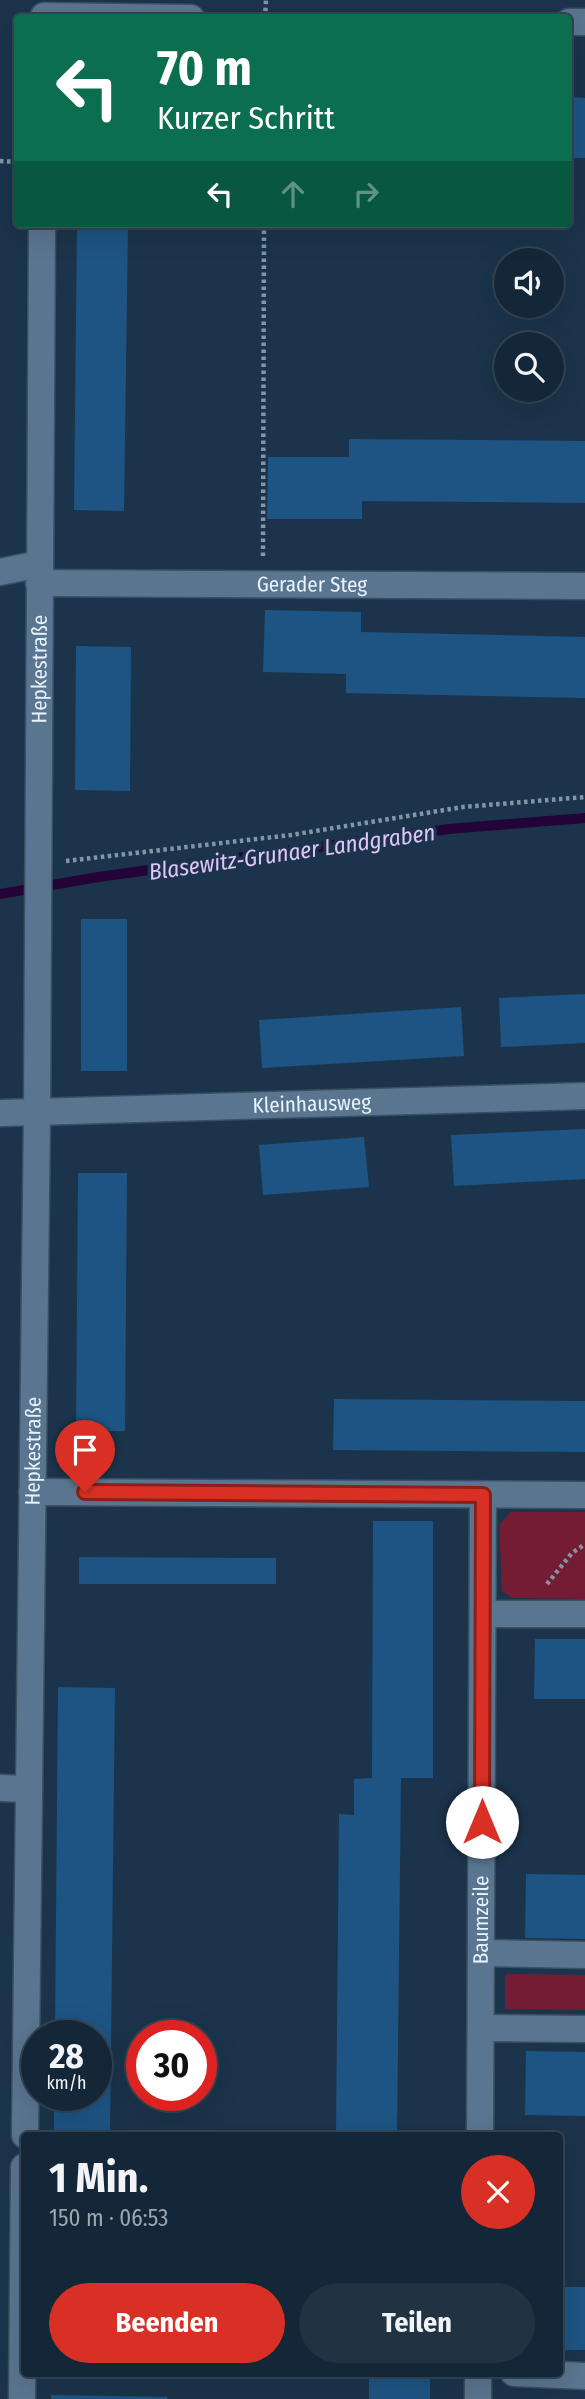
<!DOCTYPE html>
<html lang="de">
<head>
<meta charset="utf-8">
<style>
	:root { --surface:#142738; --page:#213343; --text:#f1f3f6; --muted:#9da5ae; --line:#334453; --accent:#d93025 }
	body { margin:0; font-family:"Fira Sans Condensed",sans-serif; background:var(--page); color:var(--text); height:100vh; display:flex; flex-direction:column; font-size:26px; white-space:nowrap }
	* { box-sizing:border-box; margin:0 }
	p { font-size:23px; color:var(--muted) }
	.icon { flex:none; width:38px; height:38px; fill:none; stroke:currentColor; stroke-width:2; stroke-linecap:round; stroke-linejoin:round }
	.map { position:relative; flex:1; overflow:hidden }
	.drawer { position:absolute; left:21px; top:2132px; width:542px; height:245px; display:flex; flex-direction:column; background:var(--surface); border-radius:7px; box-shadow:0 7px 28px #0002,0 0 0 2px var(--line) }
	.drawer>* { flex:none }
	.guide { position:absolute; left:14px; top:14px; width:558px; height:214px; border-radius:7px; box-shadow:0 7px 28px #0002,0 0 0 2px var(--line); background:#0b6e4f; color:#fff; overflow:hidden }
	.controls { position:absolute; left:494px; top:248px; display:grid; gap:14px }
	.controls a { display:grid; place-items:center; width:70px; height:70px; border-radius:50%; background:var(--surface); box-shadow:0 7px 28px #0002,0 0 0 2px var(--line); font-size:35px }
	.speed { position:absolute; left:21px; top:2020px; display:flex; gap:14px; font-size:35px; font-weight:700; text-align:center }
	.speed>* { display:grid; place-content:center; width:91px; height:91px; border-radius:50%; background:var(--surface); box-shadow:0 7px 28px #0002,0 0 0 2px var(--line); line-height:1 }
	.speed small { font-size:18px; font-weight:400 }
	.speed .limit { border:10px solid #d22; background:#fff; color:#111 }
	.pin { position:absolute; display:grid; place-items:center; width:60px; height:60px; color:#fff; margin:-72px -30px; border-radius:50% 50% 50% 0; rotate:-45deg; box-shadow:0 0 7px #0007 }
	.pin .icon { rotate:45deg }
	.me { position:absolute; width:77px; margin:-38px; rotate:0deg; stroke-linejoin:round; filter:drop-shadow(0 0 5px #0008) }
	.turn { display:flex; align-items:center; gap:24px; height:147px; padding:0 28px; font-size:32px }
	.turn .icon { width:91px; height:91px; stroke-width:2.5 }
	.turn b { display:block; font-size:49px; line-height:60px }
	.lanes { display:flex; align-items:center; height:66px; padding:0 28px; background:#0003; justify-content:center; gap:35px; direction:ltr }
	.lanes .off { opacity:.35 }
	.round { display:grid; place-items:center; flex:none; width:74px; height:74px; border-radius:37px; background:var(--page) }
	.overview { display:flex; align-items:center; justify-content:space-between; height:119px; padding:0 28px }
	h1 { font-size:42px; font-weight:700; line-height:52px }
	.action { display:flex; gap:14px; margin-top:auto; padding:14px 28px }
	.action a { flex:1; height:80px; border-radius:42px; background:var(--accent); color:#fff; font-size:28px; font-weight:700; line-height:80px; text-align:center }
	.action a+a { background:var(--page); color:var(--text) }
	.map>svg:first-child { display:block }
	.green { fill:#731c34 }
	.lines { fill:none; stroke-linecap:round; stroke-linejoin:round }
	.stream { stroke:#240338; stroke-width:10 }
	.building { fill:#1e5483 }
	.minor-casing { stroke:#3a4f62; stroke-width:29 }
	.path { stroke:#8395a7; stroke-width:4.5; stroke-dasharray:3.5 3.5; stroke-linecap:butt }
	.minor { stroke:#5a758f; stroke-width:26 }
	.route-casing { stroke:#8d1f18; stroke-width:18 }
	.route { stroke:#d93025; stroke-width:12 }
	.labels { text-anchor:middle; dominant-baseline:central; stroke-width:7; stroke-linejoin:round; paint-order:stroke }
	.street-label { font-size:21px; fill:#e7f3ff; stroke:#1b344b }
	.water-label { font-size:23px; font-style:italic; fill:#e0c5f8; stroke:#1b344b }
</style>
</head>
<body>
<div class="map">
<svg width="585" height="2399" viewBox="0 0 585 2399">
	<rect width="100%" height="100%" fill="#1b344b"/>
	<g class="green">
		<path d="M511,1512H585V1599L512,1598L502,1591L499,1525Z"/>
		<path d="M505,1974L585,1975V2010L505,2009Z"/>
	</g>
	<g class="lines">
		<path class="stream" d="M0,894L98,877L449,829L585,818"/>
	</g>
	<g class="building">
		<path d="M569,97L585,98V158H569Z"/>
		<path d="M77,224H128L124,511L74,510Z"/>
		<path d="M349,439L585,441V503L362,501V519H267L268,457H349Z"/>
		<path d="M265,610L361,612V632L585,637V698L346,693V674L263,672Z"/>
		<path d="M76,646L131,647L130,791L75,790Z"/>
		<rect x="81" y="919" width="46" height="152"/>
		<path d="M585,994V1043L501,1047L499,998Z"/>
		<path d="M461,1007L464,1056L262,1068L259,1020Z"/>
		<path d="M585,1129V1179L454,1186L451,1135Z"/>
		<path d="M364,1137L369,1187L263,1195L259,1145Z"/>
		<path d="M78,1173H127L125,1431H76Z"/>
		<path d="M334,1399L585,1401V1452L333,1450Z"/>
		<path d="M373,1521H433V1778H401L397,2135H336L339,1814L354,1815V1779L372,1778Z"/>
		<path d="M79,1557L276,1558V1584H79Z"/>
		<path d="M535,1639H585V1699H534Z"/>
		<path d="M58,1687L115,1688L110,2135H54V2095H96V2035H55Z"/>
		<path d="M526,1874L585,1875V1939L525,1938Z"/>
		<path d="M526,2051L585,2052V2116L525,2115Z"/>
		<rect x="560" y="2287" width="25" height="63"/>
		<rect x="369" y="2373" width="61" height="26"/>
		<path d="M51,2395L167,2397V2399H51Z"/>
	</g>
	<g class="lines">
		<defs>
			<g id="minor">
				<path d="M44,16L191,18"/>
				<path d="M569,22H585"/>
				<path d="M0,572L39,564"/>
				<path id="s1" d="M39,583L585,586"/>
				<path id="s2" d="M0,1113L585,1096"/>
				<path d="M32,1492L585,1495"/>
				<path d="M483,1614H585"/>
				<path d="M0,1788L29,1789"/>
				<path d="M481,1953L585,1955"/>
				<path d="M481,2028L585,2029"/>
				<path id="s3" d="M25,2135L37,1113L42,224"/>
				<path id="s4" d="M480,2135L483,1495"/>
				<path d="M514,2373L585,2376"/>
				<path d="M22,2399L24,2167"/>
				<path d="M478,2399V2373"/>
			</g>
		</defs>
		<use href="#minor" class="minor-casing"/>
		<g class="path">
			<path d="M265,18L266,0"/>
			<path d="M0,161L18,162"/>
			<path d="M263,556L264,224"/>
			<path d="M66,861L291,835L463,807L585,797"/>
			<path d="M547,1584L572,1553L585,1544"/>
		</g>
		<use href="#minor" class="minor"/>
	</g>
	<g class="lines">
		<defs>
			<path id="route" d="M85,1492L483,1495L482,1822"/>
		</defs>
		<use href="#route" class="route-casing"/>
		<use href="#route" class="route"/>
	</g>
	<g class="labels">
		<g class="street-label">
			<text stroke="none"><textPath href="#s1" startOffset="273">Gerader Steg</textPath></text>
			<text stroke="none"><textPath href="#s3" startOffset="1466">Hepkestraße</textPath></text>
			<text stroke="none"><textPath href="#s2" startOffset="312">Kleinhausweg</textPath></text>
			<text stroke="none"><textPath href="#s3" startOffset="684">Hepkestraße</textPath></text>
			<text stroke="none"><textPath href="#s4" startOffset="215">Baumzeile</textPath></text>
		</g>
		<g class="water-label">
			<text transform="translate(292 852) rotate(-8)">Blasewitz‐Grunaer Landgraben</text>
		</g>
	</g>
</svg>
<div class="controls">
<a><svg class="icon" aria-label="sound" viewBox="0 0 24 24"><path d="M4 9h4l5-4v14l-5-4H4zM17 9q2 3 0 6"/></svg></a>
<a><svg class="icon" aria-label="search" viewBox="0 0 24 24"><circle cx="10" cy="10" r="6"/><path d="M15 15l6 6"/></svg></a>
</div>
<div class="speed"><div>28<small>km/h</small></div><div class="limit">30</div></div>
<div class="pin" style="left:85px;top:1492px;background:#d93025"><svg class="icon" aria-label="arrive" viewBox="0 0 24 24"><path d="M6 21V4h12l-3 4 3 4H6"/></svg></div>
<svg class="me" style="left:482px;top:1822px" viewBox="-20 -20 40 40"><circle r="19" fill="#fff"/><path d="M0-13L10 11 0 6-10 11z" fill="#d93025"/></svg>
<div class="guide">
<div class="turn"><svg class="icon" aria-label="left" viewBox="0 0 24 24"><path d="M17 20v-9H6M10 6l-5 5 5 5"/></svg><div><b>70 m</b>Kurzer Schritt</div></div>
<div class="lanes"><svg class="icon" aria-label="left" viewBox="0 0 24 24"><path d="M17 20v-9H6M10 6l-5 5 5 5"/></svg><svg class="icon off" aria-label="ahead" viewBox="0 0 24 24"><path d="M12 20V5M6 11l6-6 6 6"/></svg><svg class="icon off" aria-label="right" viewBox="0 0 24 24"><path d="M7 20v-9h11M14 6l5 5-5 5"/></svg></div>
</div>
<section class="drawer">
<div class="overview"><div><h1>1 Min.</h1><p>150 m · 06:53</p></div><a class="round" style="background:#d93025;color:#fff"><svg class="icon" aria-label="close" viewBox="0 0 24 24"><path d="M6 6l12 12M18 6L6 18"/></svg></a></div>
<div class="action"><a>Beenden</a><a>Teilen</a></div>
</section>
</div>
</body>
</html>
